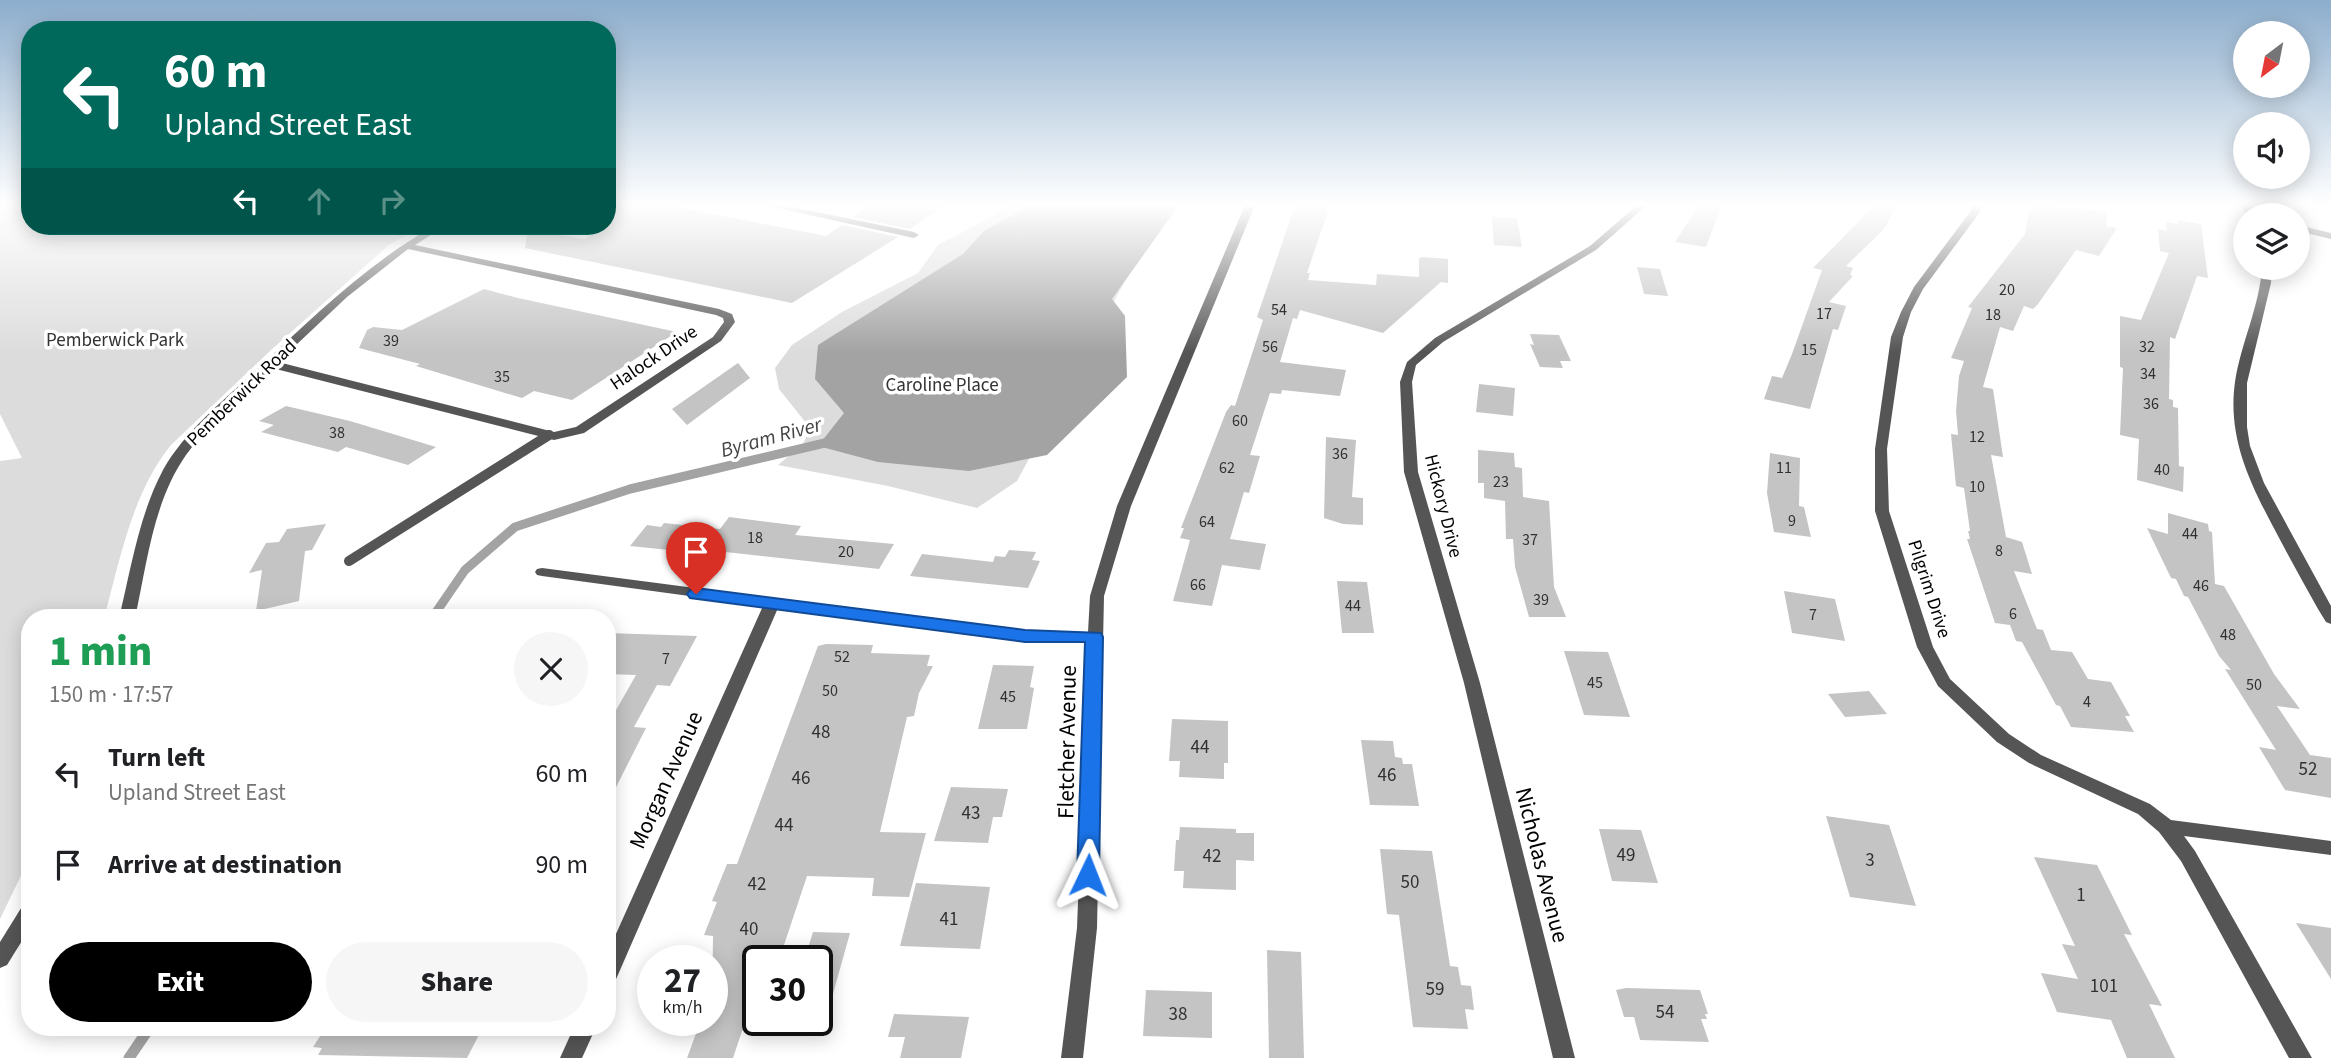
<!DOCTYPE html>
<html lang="en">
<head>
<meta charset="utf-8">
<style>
	:root { --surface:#fff; --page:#f6f6f6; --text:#202124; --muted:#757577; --accent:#000 }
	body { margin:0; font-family:"Source Sans 3",sans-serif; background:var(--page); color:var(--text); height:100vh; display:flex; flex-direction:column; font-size:26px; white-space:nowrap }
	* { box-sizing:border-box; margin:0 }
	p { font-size:23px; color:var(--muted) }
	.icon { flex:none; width:38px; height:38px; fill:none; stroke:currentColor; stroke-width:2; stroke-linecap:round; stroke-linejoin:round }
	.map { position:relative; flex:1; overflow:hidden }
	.side { position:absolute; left:21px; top:609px; width:595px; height:427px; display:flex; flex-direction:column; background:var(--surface); border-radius:28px; box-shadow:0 4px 18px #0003 }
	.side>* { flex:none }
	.guide { position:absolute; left:21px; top:21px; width:595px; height:214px; border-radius:28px; box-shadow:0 4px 18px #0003; background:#00695c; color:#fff; overflow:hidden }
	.needle { width:46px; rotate:212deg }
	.fabs { position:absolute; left:2233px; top:21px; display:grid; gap:14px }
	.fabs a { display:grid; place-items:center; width:77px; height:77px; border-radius:50%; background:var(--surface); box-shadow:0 4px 18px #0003; font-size:35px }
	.speed { position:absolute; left:637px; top:945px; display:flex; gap:14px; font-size:35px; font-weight:700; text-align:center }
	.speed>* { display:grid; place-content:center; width:91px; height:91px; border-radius:50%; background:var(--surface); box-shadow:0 4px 18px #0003; line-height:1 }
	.speed small { font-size:18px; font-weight:400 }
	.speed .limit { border:4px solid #111; border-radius:10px; background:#fff; color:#111 }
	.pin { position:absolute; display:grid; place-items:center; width:60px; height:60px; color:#fff; margin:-72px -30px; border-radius:50% 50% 50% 0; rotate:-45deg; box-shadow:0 0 7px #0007 }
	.pin .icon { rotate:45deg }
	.me { position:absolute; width:77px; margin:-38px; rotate:2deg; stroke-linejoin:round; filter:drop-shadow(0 0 5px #0008) }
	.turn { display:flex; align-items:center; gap:24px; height:147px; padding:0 28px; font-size:32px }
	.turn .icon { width:91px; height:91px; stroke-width:2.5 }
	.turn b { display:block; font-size:49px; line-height:60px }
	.lanes { display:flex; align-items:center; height:66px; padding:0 28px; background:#0003; justify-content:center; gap:35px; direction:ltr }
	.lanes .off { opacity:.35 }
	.round { display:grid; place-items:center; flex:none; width:74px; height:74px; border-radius:37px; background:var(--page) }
	.headline { display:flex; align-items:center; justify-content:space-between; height:119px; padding:0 28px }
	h1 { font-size:42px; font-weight:800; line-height:52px; color:#1e9e55 }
	.action { display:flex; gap:14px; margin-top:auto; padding:14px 28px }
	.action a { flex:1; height:80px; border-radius:42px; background:var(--accent); color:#fff; font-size:28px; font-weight:800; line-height:80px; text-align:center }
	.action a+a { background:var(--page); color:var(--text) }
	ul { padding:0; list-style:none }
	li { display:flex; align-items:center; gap:21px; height:91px; padding:0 28px }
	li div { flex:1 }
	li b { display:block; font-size:26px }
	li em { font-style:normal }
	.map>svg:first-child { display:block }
	.green { fill:#dcdcdc }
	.water { fill:#a3a3a3 }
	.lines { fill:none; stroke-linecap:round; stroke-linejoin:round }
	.stream-far1 { stroke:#a3a3a3; stroke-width:9 }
	.stream { stroke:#a3a3a3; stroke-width:11 }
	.building { fill:#c4c4c4 }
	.lane { stroke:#555; stroke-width:10 }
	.street { fill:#555; fill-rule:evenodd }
	.route { fill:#1a73e8; stroke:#114b97; stroke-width:2 }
	.labels { text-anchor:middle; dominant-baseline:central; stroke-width:7; stroke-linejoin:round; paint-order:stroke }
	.number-label { font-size:16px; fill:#313131 }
	.park-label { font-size:19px; fill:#333; stroke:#fff }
	.street-label { font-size:19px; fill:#000; stroke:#fff }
	.near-number-label { font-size:19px; fill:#313131 }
	.water-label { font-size:21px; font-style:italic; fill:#444; stroke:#fff }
	.near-street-label { font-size:23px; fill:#000; stroke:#fff }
</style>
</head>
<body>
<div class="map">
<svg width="2331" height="1058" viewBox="0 0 2331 1058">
	<rect width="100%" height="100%" fill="#fff"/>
	<g class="green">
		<path d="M0,205H30V226H423L390,244L271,350L171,445C132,493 120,560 104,618H30V857L0,919V461L22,458L0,414Z"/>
		<path d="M1014,205H1166L1017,481L977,508L888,486L778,465L803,444L810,428L779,389L775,368L792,345L842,312L918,273L938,245Z"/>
	</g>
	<path class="water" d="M1032,205H1179L1112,299L1125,316L1127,377L1047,455L969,471L878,462L818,446L844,413L815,379L818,345L963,254L985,230Z"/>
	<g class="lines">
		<path class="stream-far1" d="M432,618L465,570L515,527L630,489L829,442"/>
		<path class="stream" d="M129,1058L150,1027"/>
	</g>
	<g class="building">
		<path d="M607,205H666L826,236L842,225L898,237L792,303L525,248L528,229L584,239L607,226Z"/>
		<path d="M869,205H944L910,229L853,217Z"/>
		<path d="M1295,205H1330L1307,273H1310L1308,280L1376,285L1377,274L1419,277V258L1423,257L1448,259V283L1441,282L1383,333L1300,310L1297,319L1293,318L1280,362L1346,370L1340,396L1282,390L1281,394L1270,393L1250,455L1260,456L1249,493L1244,492L1230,539L1266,544L1260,570L1222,565L1212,606L1173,601L1190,540L1180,538L1184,528H1181L1226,412L1231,405L1235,406L1263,320L1257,317Z"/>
		<path d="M1699,205H1722L1706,247L1675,242Z"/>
		<path d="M1875,205H1897L1884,229L1846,266L1853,268L1850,275L1853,276L1829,302L1846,306L1838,330L1833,329L1810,409L1764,399L1772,376L1782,378L1792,354L1822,270L1813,268Z"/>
		<path d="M2030,205L2107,211L2106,226L2117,228L2099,256L2076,250L2038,304L2033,309L2024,306L2013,331L2000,327L1983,387L1993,389L2003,457L1991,455L2006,537L2022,542L2032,574L2014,571L2037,629L2043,630L2051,650L2072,652L2088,679L2111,682L2130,716H2125L2134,732L2071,727L2060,706L2056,705L2022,642L2016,641L2010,625L1995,623L1967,539H1970L1968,531H1970L1964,488L1956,486L1951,434L1958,435L1956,411L1959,376L1964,361L1951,358L1972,308L1968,307L2025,234Z"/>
		<path d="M1492,217L1517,218L1522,247L1494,245Z"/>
		<path d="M2178,220L2201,224L2208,278L2197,276L2175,339L2170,337L2169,399L2173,400V407L2178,408L2179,466L2184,467L2183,492L2137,480L2139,439L2120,435L2123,368L2120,367V316L2141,320L2169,253L2160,251L2158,229L2167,231L2166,222L2178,224Z"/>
		<path d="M1637,267L1660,269L1668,296L1644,294Z"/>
		<path d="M484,289L518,298L677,332L572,400L534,391L522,398L416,366L420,364L359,348L367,330L373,327L402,330Z"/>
		<path d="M1530,334L1559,335L1571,361H1560L1563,368L1540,367L1530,344L1534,345Z"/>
		<path d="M738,363L750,378L687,425L672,409Z"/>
		<path d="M1479,384L1515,388L1513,416L1476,412Z"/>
		<path d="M286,406L350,421L436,447L408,465L346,447L338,452L261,432L274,425L259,421Z"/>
		<path d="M1326,437L1356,440L1352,497L1363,498V525L1343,524L1324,518Z"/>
		<path d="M1478,450L1514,453L1515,467L1522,468L1523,497L1549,501L1554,587L1566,617H1529L1515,567L1513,539H1506L1505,501L1484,498V483H1478Z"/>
		<path d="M1770,453L1800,458L1799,506L1804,507L1811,537L1774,532L1767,493Z"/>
		<path d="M2168,513L2208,524L2209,531L2212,532L2215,584L2224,586L2274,674L2300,709L2277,706L2310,755L2331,758V798L2285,790L2259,747L2276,750L2225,669L2231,670L2219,656L2188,597L2184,596L2176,579L2171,578L2147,528L2168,534Z"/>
		<path d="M729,517L801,526L795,535L894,544L879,569L689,548L669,550L630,546L647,525L661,527L664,523L720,529Z"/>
		<path d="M326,524L312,550L305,551L299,601L256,611L262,570L249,573L266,543L279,542L287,529Z"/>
		<path d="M1009,550L1036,552L1032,560L1040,561L1028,588L910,576L922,554L993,562L995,556L1005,557Z"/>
		<path d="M1337,581L1367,582L1374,633H1342Z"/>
		<path d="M1784,591L1835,599L1845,641L1792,633Z"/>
		<path d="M607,633L697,636L670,686L657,685L634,727L646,728L607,805V726L636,675L607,674Z"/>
		<path d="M826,644L873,645L871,653L930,655L927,666H933L919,693L914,716L907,717L880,832L926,833L909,897L872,896L874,878L807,876L782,951L758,950V1026L744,1025L733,1058H687L701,1020H712L713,936L704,935L717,902L712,901L727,864H737L818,646Z"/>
		<path d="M1564,651L1608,652L1630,717L1584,715Z"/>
		<path d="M993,665L1034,666L1030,687L1034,688L1027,729H978Z"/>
		<path d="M1869,691L1887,714L1845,717L1828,694Z"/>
		<path d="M1172,719L1228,721V763H1224V779L1179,777L1180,761H1169Z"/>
		<path d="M1361,740L1393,741L1395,757L1402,758L1403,764H1412L1419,806L1370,805Z"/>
		<path d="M951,787L1008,789L1002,817H993L988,843L934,841Z"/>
		<path d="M1826,816L1889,825L1916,906L1850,897Z"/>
		<path d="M1180,827L1236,829V833H1254V861L1236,860V890L1183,888L1184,871H1174L1176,840H1179Z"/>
		<path d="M1599,829L1641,830L1658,883L1612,881Z"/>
		<path d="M1380,849L1432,851L1450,966L1458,967L1461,985L1471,986L1474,1010L1465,1009L1468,1029L1413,1027L1399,915L1387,914Z"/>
		<path d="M2034,857L2097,865L2132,935L2124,934L2162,1006L2149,1004L2175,1058H2127L2111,1020L2057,1012L2041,973L2078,979L2062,944L2075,946Z"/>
		<path d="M916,883L990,887L980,949L900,946Z"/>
		<path d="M2296,923L2331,928V979Z"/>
		<path d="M813,932L850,933L824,1026L817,1025V961H804Z"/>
		<path d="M1267,950L1301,952L1304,1058H1269Z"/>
		<path d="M1626,988L1700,990L1708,1014H1705L1707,1019H1701L1709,1042L1640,1040L1634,1017H1624L1616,990Z"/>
		<path d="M1146,990L1212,992V1038L1143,1036Z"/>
		<path d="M894,1014L969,1017L961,1058H900L905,1037H888Z"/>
		<path d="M326,1027H483L467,1058L318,1055L322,1048L313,1047Z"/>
	</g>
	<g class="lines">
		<path class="lane" d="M349,561L549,435"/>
		<g class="street">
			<path d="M764,205H783L914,232L919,235L914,238Z"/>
			<path d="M1245,205H1255L1131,506L1104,596L1097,928L1083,1058H1061L1077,928L1088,642L1025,641L778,608L617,977L614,983L607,986V954L763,606L542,576L537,575L535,572L537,569L542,568L1025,631L1088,632L1090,596L1117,506Z"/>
			<path d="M1637,205H1647L1596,250L1443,342L1416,365L1412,382L1418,472L1480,683L1575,1058H1553L1464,683L1404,472L1400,382L1407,362L1435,338L1590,246Z"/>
			<path d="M1972,205H1982L1980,212L1923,289L1911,312L1903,337L1887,449L1889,511L1933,647L1950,679L2009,734L2041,755L2150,804L2171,820L2331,841V855L2184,836L2195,851L2312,1058H2289L2181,861L2159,832L2138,814L2029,763L1997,742L1938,686L1917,647L1875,511V449L1891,337L1901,312L1914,287L1970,212Z"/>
			<path d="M2241,205H2250L2257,215H2247Z"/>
			<path d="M2298,225L2331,233V239L2298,231Z"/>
			<path d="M434,226H445L415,245L719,309L732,314L735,322L721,341L584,433L554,440L272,368C243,396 209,422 186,455C153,502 147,564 135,618H119C131,569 139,515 163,470C185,431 221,403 253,373C310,320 365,265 434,226ZM408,249L716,315L723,318L724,322L713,337L576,427L554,432L278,362L347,297Z"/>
			<path d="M2262,268H2272L2271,283L2247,383V427L2250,446L2264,483L2331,606V624L2326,622L2318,609C2304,584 2290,559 2277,534C2251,485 2227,439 2235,382C2241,343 2259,308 2262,268Z"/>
			<path d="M30,903V928L7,965L0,968V942L23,905Z"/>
			<path d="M574,1027H596L582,1058H560Z"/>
		</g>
	</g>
	<linearGradient id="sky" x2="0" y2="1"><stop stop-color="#8cadcc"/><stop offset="0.58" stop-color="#fff"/><stop offset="1" stop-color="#fff" stop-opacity="0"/></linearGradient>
	<rect width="2331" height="353" fill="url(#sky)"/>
	<path class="route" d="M696,588L1025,630L1101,633L1103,637L1099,875L1096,882L1088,884L1080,882L1077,875L1085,642H1025L690,598L687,594L690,590Z"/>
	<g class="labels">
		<g class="number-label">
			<text x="2007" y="290">20</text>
			<text x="1279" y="310">54</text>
			<text x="1824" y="314">17</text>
			<text x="1993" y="315">18</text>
			<text x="391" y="341">39</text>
			<text x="1270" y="347">56</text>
			<text x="2147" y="347">32</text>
			<text x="1809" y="350">15</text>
			<text x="2148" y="374">34</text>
			<text x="502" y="377">35</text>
			<text x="2151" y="404">36</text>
			<text x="1240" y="421">60</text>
			<text x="337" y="433">38</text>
			<text x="1977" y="437">12</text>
			<text x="1340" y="454">36</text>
			<text x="1227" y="468">62</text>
			<text x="1784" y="468">11</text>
			<text x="2162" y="470">40</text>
			<text x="1501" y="482">23</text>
			<text x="1977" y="487">10</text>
			<text x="1792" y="521">9</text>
			<text x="1207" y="522">64</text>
			<text x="2190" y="534">44</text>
			<text x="755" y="538">18</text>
			<text x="1530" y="540">37</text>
			<text x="1999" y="551">8</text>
			<text x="846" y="552">20</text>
			<text x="1198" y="585">66</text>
			<text x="2201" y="586">46</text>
			<text x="1541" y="600">39</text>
			<text x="1353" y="606">44</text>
			<text x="2013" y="614">6</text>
			<text x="1813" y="615">7</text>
			<text x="2228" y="635">48</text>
			<text x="842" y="657">52</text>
			<text x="666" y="659">7</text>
			<text x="1595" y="683">45</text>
			<text x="2254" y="685">50</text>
			<text x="830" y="691">50</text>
			<text x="1008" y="697">45</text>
			<text x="2087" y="702">4</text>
		</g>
		<g class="park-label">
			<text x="115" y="340">Pemberwick Park</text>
			<text x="942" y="385">Caroline Place</text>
		</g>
		<g class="street-label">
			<text transform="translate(654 358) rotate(-34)">Halock Drive</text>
			<text transform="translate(242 393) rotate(-44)">Pemberwick Road</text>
			<text transform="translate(1443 506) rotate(76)">Hickory Drive</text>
			<text transform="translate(1929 589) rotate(72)">Pilgrim Drive</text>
		</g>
		<g class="near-number-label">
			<text x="821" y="732">48</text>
			<text x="1200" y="747">44</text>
			<text x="2308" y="769">52</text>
			<text x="1387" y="775">46</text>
			<text x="801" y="778">46</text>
			<text x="971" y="813">43</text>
			<text x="784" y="825">44</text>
			<text x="1626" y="855">49</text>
			<text x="1212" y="856">42</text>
			<text x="1870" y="860">3</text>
			<text x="1410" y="882">50</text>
			<text x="757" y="884">42</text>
			<text x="2081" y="895">1</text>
			<text x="949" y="919">41</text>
			<text x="749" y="929">40</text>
			<text x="2104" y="986">101</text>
			<text x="1435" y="989">59</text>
			<text x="1665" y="1012">54</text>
			<text x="1178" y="1014">38</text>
		</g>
		<g class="water-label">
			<text transform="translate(771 437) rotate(-15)">Byram River</text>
		</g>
		<g class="near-street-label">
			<text transform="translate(1067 742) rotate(-89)">Fletcher Avenue</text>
			<text transform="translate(666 780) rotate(-66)">Morgan Avenue</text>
			<text transform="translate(1542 865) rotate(76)">Nicholas Avenue</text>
		</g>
	</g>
</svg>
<div class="fabs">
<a><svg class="needle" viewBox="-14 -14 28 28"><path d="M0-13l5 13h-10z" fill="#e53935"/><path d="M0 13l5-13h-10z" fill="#757577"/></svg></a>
<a><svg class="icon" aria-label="sound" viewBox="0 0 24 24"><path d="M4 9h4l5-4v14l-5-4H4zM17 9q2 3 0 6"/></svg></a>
<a><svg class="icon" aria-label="layers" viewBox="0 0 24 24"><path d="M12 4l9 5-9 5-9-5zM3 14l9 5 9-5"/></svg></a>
</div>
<div class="speed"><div>27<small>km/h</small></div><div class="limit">30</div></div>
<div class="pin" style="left:696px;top:594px;background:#d93025"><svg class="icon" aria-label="arrive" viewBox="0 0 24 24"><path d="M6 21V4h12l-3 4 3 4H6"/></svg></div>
<svg class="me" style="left:1088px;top:875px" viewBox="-20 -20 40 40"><path d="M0-17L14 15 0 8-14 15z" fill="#1a73e8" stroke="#fff" stroke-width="4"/></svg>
<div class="guide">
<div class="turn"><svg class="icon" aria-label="left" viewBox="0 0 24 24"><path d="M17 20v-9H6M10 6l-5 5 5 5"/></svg><div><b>60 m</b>Upland Street East</div></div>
<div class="lanes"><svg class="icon" aria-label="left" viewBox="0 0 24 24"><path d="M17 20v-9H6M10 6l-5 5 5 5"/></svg><svg class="icon off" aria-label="ahead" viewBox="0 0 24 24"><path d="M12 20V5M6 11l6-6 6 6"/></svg><svg class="icon off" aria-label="right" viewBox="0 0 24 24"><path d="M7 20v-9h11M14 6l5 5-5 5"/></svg></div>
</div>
<section class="side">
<div class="headline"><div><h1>1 min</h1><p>150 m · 17:57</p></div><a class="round"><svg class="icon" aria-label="close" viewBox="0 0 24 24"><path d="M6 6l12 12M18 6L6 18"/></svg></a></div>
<ul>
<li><svg class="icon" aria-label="left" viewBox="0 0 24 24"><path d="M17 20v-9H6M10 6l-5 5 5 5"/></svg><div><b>Turn left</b><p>Upland Street East</p></div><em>60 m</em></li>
<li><svg class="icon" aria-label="arrive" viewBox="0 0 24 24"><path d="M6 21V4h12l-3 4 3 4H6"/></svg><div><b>Arrive at destination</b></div><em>90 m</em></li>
</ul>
<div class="action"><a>Exit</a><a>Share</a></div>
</section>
</div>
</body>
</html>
